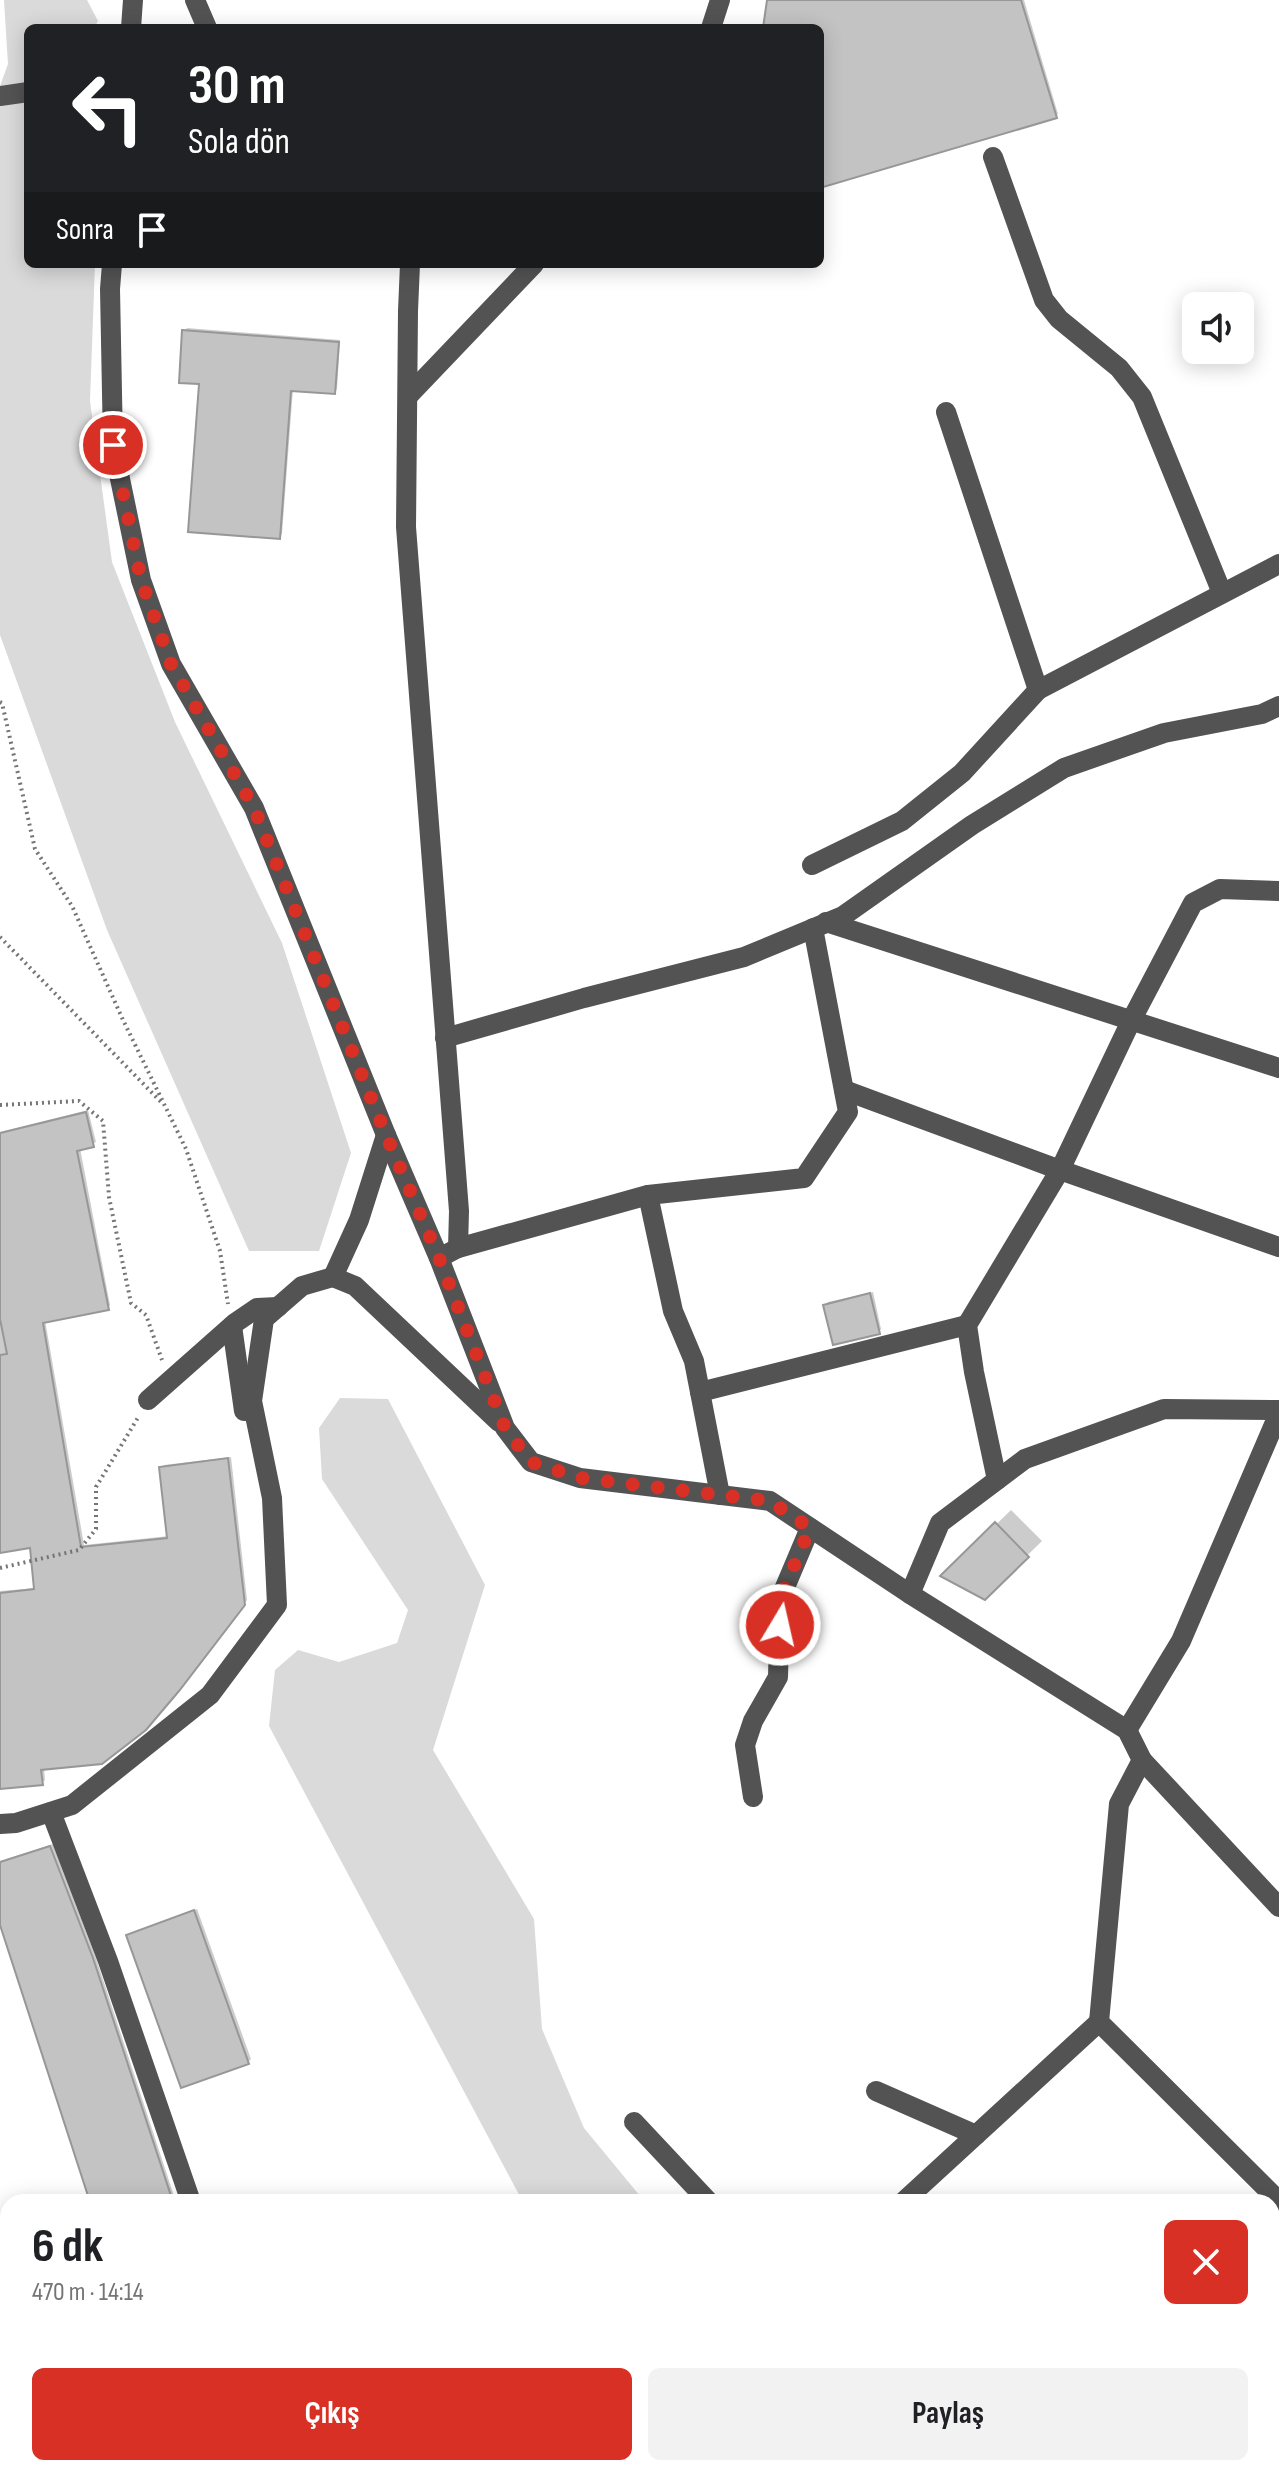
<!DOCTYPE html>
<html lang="tr">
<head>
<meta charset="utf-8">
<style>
	:root { --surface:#fff; --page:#f2f2f2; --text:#202124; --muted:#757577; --accent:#d93025 }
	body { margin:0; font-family:"Sofia Sans Condensed",sans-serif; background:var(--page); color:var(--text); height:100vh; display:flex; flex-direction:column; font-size:30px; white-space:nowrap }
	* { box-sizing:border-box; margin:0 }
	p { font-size:26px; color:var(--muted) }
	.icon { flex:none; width:44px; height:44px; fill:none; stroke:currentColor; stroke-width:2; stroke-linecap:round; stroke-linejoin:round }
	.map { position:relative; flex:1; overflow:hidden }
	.sheet { position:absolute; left:0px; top:2194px; width:1280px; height:282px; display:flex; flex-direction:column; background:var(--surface); border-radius:24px 24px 0 0; box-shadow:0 4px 20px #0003 }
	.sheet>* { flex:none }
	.guide { position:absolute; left:24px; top:24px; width:800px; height:244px; border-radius:12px; box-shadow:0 4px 20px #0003; background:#202124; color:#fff; overflow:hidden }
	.controls { position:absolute; left:1182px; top:292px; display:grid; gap:16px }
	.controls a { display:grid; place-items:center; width:72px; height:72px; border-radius:12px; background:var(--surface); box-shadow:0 4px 20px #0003; font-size:40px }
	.pin { position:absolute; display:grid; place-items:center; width:68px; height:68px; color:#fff; margin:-34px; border:4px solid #fff; border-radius:50%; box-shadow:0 2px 8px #0007 }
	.me { position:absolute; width:88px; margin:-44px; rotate:9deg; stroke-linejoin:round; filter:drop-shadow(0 0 6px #0008) }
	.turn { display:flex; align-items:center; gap:28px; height:168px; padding:0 32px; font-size:36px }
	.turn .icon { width:104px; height:104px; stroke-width:2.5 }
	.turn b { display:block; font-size:56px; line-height:68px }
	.then { display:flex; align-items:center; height:76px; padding:0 32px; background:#0003; gap:16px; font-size:30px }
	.round { display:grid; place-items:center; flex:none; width:84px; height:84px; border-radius:12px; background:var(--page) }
	.summary { display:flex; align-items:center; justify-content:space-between; height:136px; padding:0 32px }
	h1 { font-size:48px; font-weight:700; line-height:60px }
	.action { display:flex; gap:16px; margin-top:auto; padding:16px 32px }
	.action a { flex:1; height:92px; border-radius:12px; background:var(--accent); color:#fff; font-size:32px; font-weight:700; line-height:92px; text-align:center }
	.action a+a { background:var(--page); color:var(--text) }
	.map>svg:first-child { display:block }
	.green { fill:#dadada }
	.shadow { fill:#0003 }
	.building { fill:#c3c3c3; stroke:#979797; stroke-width:2 }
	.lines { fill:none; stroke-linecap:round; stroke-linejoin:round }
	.path { stroke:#757575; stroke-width:4; stroke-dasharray:2 4; stroke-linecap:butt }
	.minor { stroke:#535353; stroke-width:20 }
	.route { stroke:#d93025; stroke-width:14; stroke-dasharray:0 25.2 }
</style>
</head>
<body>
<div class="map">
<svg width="1279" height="2475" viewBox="0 0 1279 2475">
	<rect width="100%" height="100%" fill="#fff"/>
	<g class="green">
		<path d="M4,0H87L98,21L94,28H28V264H95L90,401L112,562L175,722L282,943L351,1153L319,1251H249L107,930L0,635V86L8,64Z"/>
		<path d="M340,1398L388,1399L485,1585L433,1750L534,1919L542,2029L584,2128L645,2202H523L269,1726L275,1670L298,1650L339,1662L397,1643L408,1610L322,1479L319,1428Z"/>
		<path d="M662,2468H844L846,2475H665Z"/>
		<path d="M989,2468H1113L1111,2475H987Z"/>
	</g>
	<g class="shadow">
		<path d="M771,0H1024L1058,114L1056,116L820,186V28H765Z"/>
		<path d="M187,328L340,340L337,389L334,392L293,389L282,534L279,537L201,382L184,331Z"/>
		<path d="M88,1110L96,1142L80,1148L110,1305L108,1308L45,1320L84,1545L169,1536L161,1467L164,1465L231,1457L247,1600L182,1686L44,1768L45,1780L42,1783L0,1787V1591L36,1588L32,1546L0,1551V1132Z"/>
		<path d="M873,1292L881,1329L879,1332L825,1305L828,1302Z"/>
		<path d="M1011,1510L1042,1541L985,1597L943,1576Z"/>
		<path d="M53,1844L95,1955L176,2202H92L0,1918V1861Z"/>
		<path d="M197,1909L251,2059L248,2062L128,1936Z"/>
		<path d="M59,2468H61L63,2475H28Z"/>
		<path d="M88,2468H267L269,2475H87Z"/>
		<path d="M461,2468H582L585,2475H464Z"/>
		<path d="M1147,2468H1181L1183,2475H1145L1143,2471Z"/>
	</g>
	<g class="building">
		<path d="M767,0H1021L1057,118L820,188V28H763Z"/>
		<path d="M182,330L339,342L335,394L291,391L280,539L188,532L199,384L179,383Z"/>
		<path d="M86,1112L94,1147L77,1151L109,1310L43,1323L81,1547L167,1538L159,1467L228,1458L245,1605L179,1691L146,1730L102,1764L41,1770L43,1785L0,1789V1593L34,1589L30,1548L0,1553V1355L7,1354L0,1319V1133Z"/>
		<path d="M870,1293L880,1334L833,1345L823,1305Z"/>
		<path d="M995,1522L1029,1557L985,1600L940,1576Z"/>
		<path d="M50,1846L93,1958L173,2202H90L0,1925V1862Z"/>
		<path d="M194,1910L249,2064L181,2088L126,1935Z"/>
	</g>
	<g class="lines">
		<g class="path">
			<path d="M0,702L2,703L35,849L72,906L123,1020L186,1149L220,1251L228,1304"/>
			<path d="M0,937L161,1102"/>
			<path d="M0,1105L79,1101L103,1121L109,1197L131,1303L146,1315L162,1360"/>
			<path d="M0,1568L79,1550L96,1529V1487L139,1416"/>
		</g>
		<g class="minor">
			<path d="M195,0L207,28"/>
			<path d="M131,28L133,0"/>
			<path d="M711,28L720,0"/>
			<path d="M0,96L28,92"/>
			<path d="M993,157L1044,300L1059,319L1119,368L1142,397L1222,593"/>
			<path d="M112,264L110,289L113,445L141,580L171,664L254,808L386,1135L439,1258L505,1428L531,1462L580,1478L770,1501L910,1594L940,1523L1025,1459L1164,1409L1279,1410"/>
			<path d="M410,264L408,311L406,527L459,1211L458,1248L439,1258"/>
			<path d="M408,396L534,264"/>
			<path d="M946,412L1038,690"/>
			<path d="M812,865L902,821L962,773L1038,690L1279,564"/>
			<path d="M826,922L1279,1068"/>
			<path d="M445,1038L584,998L744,957L843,916L972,825L1064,768L1164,733L1262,714L1279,706"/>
			<path d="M844,1090L1060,1170L1131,1021L1193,903L1220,889L1279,891"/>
			<path d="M648,1195L673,1311L694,1361L720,1495"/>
			<path d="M458,1248L648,1195L804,1178L848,1112L813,928"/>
			<path d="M333,1277L359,1220L386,1135"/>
			<path d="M232,1326L244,1411"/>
			<path d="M700,1392L967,1325"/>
			<path d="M148,1400L235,1323L257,1308L278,1307"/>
			<path d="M997,1480L974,1372L967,1325L1060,1170L1279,1247"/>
			<path d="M910,1594L1127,1730L1142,1760L1279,1907"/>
			<path d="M1127,1730L1181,1641L1279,1413"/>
			<path d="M1142,1760L1119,1804L1099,2022L1279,2201"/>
			<path d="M753,1797L745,1745L753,1721L778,1677L780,1599L810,1528"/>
			<path d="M51,1812L108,1961L191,2202"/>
			<path d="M0,1824L16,1823L72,1805L210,1695L277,1605L272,1498L252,1401L264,1319L302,1286L333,1277L355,1286L499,1422"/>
			<path d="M876,2091L976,2135"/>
			<path d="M634,2122L709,2202"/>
			<path d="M903,2202L1099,2022"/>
			<path d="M285,2468L288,2475"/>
			<path d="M964,2468L970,2475"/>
		</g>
	</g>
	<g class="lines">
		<path class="route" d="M113,445L141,580L171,664L254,808L386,1135L439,1258L505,1428L531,1462L580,1478L770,1501L810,1528L780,1599V1625"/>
	</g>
</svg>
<div class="controls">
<a><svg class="icon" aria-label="sound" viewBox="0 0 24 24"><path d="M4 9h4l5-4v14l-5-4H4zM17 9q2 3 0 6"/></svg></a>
</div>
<div class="pin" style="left:113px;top:445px;background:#d93025"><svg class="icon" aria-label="arrive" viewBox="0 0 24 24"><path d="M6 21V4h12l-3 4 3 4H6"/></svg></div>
<svg class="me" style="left:780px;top:1625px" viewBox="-20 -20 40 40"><circle r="17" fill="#d93025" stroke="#fff" stroke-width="3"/><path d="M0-11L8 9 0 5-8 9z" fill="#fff"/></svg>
<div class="guide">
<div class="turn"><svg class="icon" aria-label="left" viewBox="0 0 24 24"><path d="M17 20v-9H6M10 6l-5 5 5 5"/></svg><div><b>30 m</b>Sola dön</div></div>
<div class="then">Sonra<svg class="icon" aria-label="arrive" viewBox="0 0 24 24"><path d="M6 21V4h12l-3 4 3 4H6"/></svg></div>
</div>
<section class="sheet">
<div class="summary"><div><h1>6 dk</h1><p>470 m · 14:14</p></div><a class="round" style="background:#d93025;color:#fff"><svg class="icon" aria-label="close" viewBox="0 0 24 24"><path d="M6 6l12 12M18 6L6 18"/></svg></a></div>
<div class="action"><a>Çıkış</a><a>Paylaş</a></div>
</section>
</div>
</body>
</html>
